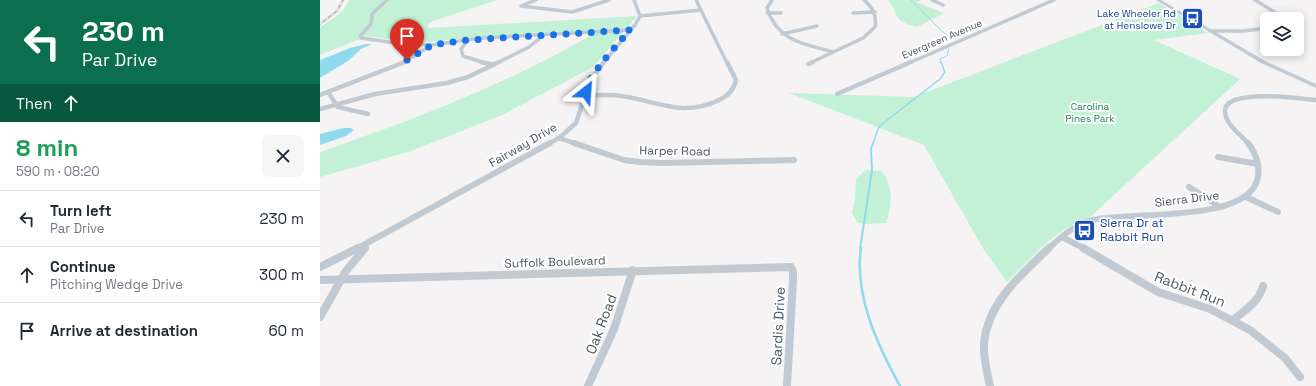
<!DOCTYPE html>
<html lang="en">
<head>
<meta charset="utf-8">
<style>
	:root { --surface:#fff; --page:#f6f6f7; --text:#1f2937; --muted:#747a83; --line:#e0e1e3 }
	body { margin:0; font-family:"Space Grotesk",sans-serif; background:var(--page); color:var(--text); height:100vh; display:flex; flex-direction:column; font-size:15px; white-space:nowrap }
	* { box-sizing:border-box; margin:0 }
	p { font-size:13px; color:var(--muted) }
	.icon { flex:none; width:22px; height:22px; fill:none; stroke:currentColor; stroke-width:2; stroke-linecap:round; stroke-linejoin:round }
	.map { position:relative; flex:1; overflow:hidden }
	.panel { display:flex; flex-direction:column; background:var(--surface); width:320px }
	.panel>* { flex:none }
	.hud { background:#0b6e4f; color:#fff; overflow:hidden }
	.buttons { position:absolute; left:940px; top:12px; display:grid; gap:8px }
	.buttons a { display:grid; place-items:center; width:44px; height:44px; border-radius:6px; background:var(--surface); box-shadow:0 2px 10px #0003; font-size:20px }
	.pin { position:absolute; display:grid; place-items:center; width:34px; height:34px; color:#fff; margin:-41px -17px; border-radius:50% 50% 50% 0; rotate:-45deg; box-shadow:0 0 4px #0007 }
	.pin .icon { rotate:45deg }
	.me { position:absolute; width:44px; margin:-22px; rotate:28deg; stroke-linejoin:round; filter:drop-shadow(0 0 3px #0008) }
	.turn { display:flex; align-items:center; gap:14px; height:84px; padding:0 16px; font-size:18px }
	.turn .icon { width:52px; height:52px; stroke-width:2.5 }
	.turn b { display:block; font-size:28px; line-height:34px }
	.then { display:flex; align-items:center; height:38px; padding:0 16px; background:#0003; gap:8px; font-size:15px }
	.round { display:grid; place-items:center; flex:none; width:42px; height:42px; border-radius:6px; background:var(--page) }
	.overview { display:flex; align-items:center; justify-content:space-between; height:68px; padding:0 16px }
	h1 { font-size:24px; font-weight:800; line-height:30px; color:#1e9e55 }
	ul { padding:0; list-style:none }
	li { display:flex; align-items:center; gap:12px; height:56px; padding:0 16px; border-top:1px solid var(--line) }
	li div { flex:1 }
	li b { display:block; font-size:15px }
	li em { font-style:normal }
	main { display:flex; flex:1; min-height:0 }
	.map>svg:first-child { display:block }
	.green { fill:#c3f1d5 }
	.water { fill:#90daee }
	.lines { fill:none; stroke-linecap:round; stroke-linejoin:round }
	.stream-far3 { stroke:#90daee; stroke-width:1 }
	.stream-far2 { stroke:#90daee; stroke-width:1.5 }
	.stream-far1 { stroke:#90daee; stroke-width:2 }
	.stream { stroke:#90daee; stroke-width:2.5 }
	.minor-far3 { stroke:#c1cad2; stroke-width:3.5 }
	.minor-far2 { stroke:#c1cad2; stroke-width:4.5 }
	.minor-far1 { stroke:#c1cad2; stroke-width:6 }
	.minor { stroke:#c1cad2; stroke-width:8 }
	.secondary { fill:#c1cbd6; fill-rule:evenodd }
	.rail-casing { stroke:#b5b8bd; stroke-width:2 }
	.rail { stroke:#fff; stroke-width:1; stroke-dasharray:3.5; stroke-linecap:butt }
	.route { stroke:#1a73e8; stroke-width:7; stroke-dasharray:0 12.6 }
	.labels { text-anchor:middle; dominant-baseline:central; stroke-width:4; stroke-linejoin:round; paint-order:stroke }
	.far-transit-label { font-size:10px; fill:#164399; stroke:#fff; text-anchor:end }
	.far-street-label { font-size:10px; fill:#4a5661; stroke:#fff }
	.far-park-label { font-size:10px; fill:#17864f; stroke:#fff }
	.street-label { font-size:12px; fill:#4a5661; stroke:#fff }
	.transit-label { font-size:12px; fill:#164399; stroke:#fff; text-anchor:start }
	.near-street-label { font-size:14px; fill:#4a5661; stroke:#fff }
</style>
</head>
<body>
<main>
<section class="panel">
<div class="hud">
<div class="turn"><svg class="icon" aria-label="left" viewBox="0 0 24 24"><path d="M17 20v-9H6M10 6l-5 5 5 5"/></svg><div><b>230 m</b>Par Drive</div></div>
<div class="then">Then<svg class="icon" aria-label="ahead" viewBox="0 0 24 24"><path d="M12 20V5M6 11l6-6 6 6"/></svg></div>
</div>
<div class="overview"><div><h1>8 min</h1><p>590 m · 08:20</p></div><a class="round"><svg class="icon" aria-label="close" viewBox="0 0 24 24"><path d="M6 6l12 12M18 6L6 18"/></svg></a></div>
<ul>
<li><svg class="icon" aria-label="left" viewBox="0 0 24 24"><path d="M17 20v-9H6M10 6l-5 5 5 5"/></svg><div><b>Turn left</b><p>Par Drive</p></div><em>230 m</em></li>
<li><svg class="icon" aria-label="ahead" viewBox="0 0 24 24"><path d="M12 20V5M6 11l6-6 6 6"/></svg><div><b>Continue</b><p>Pitching Wedge Drive</p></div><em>300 m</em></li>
<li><svg class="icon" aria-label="arrive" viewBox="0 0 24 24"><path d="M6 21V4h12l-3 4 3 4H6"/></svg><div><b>Arrive at destination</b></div><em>60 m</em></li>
</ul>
</section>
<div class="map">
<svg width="996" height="386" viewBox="0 0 996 386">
	<rect width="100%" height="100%" fill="#f5f3f3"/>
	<g class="green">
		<path d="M29,0H177L113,21L107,25L109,28L317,16L273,67L182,115L91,151L0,177V152C96,119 192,82 280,30L147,38L100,43L47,36L0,55V27C10,21 26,11 29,0Z"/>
		<path d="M568,0H602L596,2L624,13L597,27C592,25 583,24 579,19C574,14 575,6 568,0Z"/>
		<path d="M839,3L888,33L834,40L920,79L769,218C735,228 712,258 687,282L664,250L604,145L469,93L594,97Z"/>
		<path d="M547,170L561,171C574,185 572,207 566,223L545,224L537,222L532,213L535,200L536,180L543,172Z"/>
	</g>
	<g class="water">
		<path d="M46,44H52L41,49L28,61L0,78V60L30,48Z"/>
		<path d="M23,128H31L34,130L26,136L0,145V134Z"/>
	</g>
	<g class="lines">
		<g class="stream-far3">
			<path d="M591,0C605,13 616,27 631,39"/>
			<path d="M623,42L625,40"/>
			<path d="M621,63L620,59L627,56L629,49"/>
		</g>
		<path class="stream-far2" d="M553,144L558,129L562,124L620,79L625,72L621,62"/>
		<path class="stream-far1" d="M540,249L552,170L551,149L553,143"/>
		<path class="stream" d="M541,248C534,296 558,346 580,386"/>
		<g class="minor-far3">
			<path d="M67,0L52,14L51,24L40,36L41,38L76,43L112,45L161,38L310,30"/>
			<path d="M216,0L201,6L252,12L289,0"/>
			<path d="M376,0L407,63"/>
			<path d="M452,0L447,8C457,41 484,44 513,52"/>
			<path d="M612,0L623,5"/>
			<path d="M935,0L956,13L958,19"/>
			<path d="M447,13H461"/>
			<path d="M533,13L555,12"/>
			<path d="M320,16L381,10"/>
			<path d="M890,31H924L947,28"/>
			<path d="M462,34L497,26"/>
			<path d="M148,40L141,49L143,56L165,63"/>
			<path d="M82,63L112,45"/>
			<path d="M177,63L209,47L224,35"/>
			<path d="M283,63L315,25L320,16L314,0"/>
			<path d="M490,63L543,38L555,27C557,15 553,7 544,0"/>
			<path d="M589,63L734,0"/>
		</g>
		<g class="minor-far2">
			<path d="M161,62L174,65"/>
			<path d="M488,64L493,62"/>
			<path d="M8,92L18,107L48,114"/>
			<path d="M517,94L591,62"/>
			<path d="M0,95L85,62"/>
			<path d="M265,96C277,95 290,94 302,96C337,101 363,118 399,100C408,96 414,90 416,80L407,62"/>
			<path d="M0,109L55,94L127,83L148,77L179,62"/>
			<path d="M239,138L257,144"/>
			<path d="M228,144L239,138L256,123L265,96L266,86L284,62"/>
			<path d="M929,144C921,135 906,125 905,112C903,87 982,99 996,100"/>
		</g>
		<g class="minor-far1">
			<path d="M254,143L304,160L320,162L343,163L474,160"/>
			<path d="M898,157L938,164"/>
			<path d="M869,187L900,207"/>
			<path d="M926,197L958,212"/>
			<path d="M742,237L765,249"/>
			<path d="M36,249L230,143"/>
			<path d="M44,249L46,247"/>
			<path d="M728,249C741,237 755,224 773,220C810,211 930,224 938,177C940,164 935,152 928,143"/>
		</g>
		<g class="minor">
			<path d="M763,248L838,292L890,309L930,330L965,358L980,377"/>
			<path d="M0,267L38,248"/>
			<path d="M0,280L471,267L473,271V281L467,386"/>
			<path d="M0,317L26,271L45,248"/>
			<path d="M913,320C925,310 939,302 943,286"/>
			<path d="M268,386L294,329L313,270"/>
			<path d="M670,386C667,372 663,358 664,343C668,302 701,275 729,248"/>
		</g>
		<path class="secondary" d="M836,0H841L945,61L996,84V88L941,63Z"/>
		<defs>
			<path id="rail" d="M0,24L17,11L23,0"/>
		</defs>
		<use href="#rail" class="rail-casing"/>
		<use href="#rail" class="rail"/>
	</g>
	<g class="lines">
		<path class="route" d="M87,60L112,45L148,40L310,30C299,43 267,76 266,92"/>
	</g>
	<defs>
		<symbol id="bus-square" viewBox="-11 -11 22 22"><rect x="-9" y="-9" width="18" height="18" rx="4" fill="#1a4fb4" stroke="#fff"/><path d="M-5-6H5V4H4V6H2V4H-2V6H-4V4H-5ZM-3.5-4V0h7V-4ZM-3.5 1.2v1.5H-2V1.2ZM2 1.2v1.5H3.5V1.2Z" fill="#fff"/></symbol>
	</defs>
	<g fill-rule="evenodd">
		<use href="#bus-square" x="860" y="6" width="25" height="25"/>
		<use href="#bus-square" x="752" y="218" width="25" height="25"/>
	</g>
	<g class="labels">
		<g class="far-transit-label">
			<text x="856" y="13">Lake Wheeler Rd<tspan x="856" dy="12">at Henslowe Dr</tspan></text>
		</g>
		<g class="far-street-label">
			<text transform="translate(622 39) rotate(-23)">Evergreen Avenue</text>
		</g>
		<g class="far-park-label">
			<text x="770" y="106">Carolina<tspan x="770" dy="12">Pines Park</tspan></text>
		</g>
		<g class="street-label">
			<text transform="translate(203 145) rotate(-30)">Fairway Drive</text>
			<text transform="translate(355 151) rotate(1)">Harper Road</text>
			<text transform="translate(867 199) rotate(-7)">Sierra Drive</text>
			<text transform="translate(235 262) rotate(-2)">Suffolk Boulevard</text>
		</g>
		<g class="transit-label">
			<text x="780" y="223">Sierra Dr at<tspan x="780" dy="14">Rabbit Run</tspan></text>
		</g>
		<g class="near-street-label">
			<text transform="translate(870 289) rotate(21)">Rabbit Run</text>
			<text transform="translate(281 324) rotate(-69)">Oak Road</text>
			<text transform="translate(458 326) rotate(-87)">Sardis Drive</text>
		</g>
	</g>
</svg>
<div class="buttons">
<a><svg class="icon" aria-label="layers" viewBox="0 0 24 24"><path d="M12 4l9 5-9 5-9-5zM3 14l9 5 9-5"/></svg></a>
</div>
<div class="pin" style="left:87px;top:60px;background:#d93025"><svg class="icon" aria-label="arrive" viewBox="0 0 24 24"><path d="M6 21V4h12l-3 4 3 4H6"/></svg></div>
<svg class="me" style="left:266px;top:92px" viewBox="-20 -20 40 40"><path d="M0-17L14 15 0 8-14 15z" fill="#1a73e8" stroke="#fff" stroke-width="4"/></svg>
</div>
</main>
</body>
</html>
